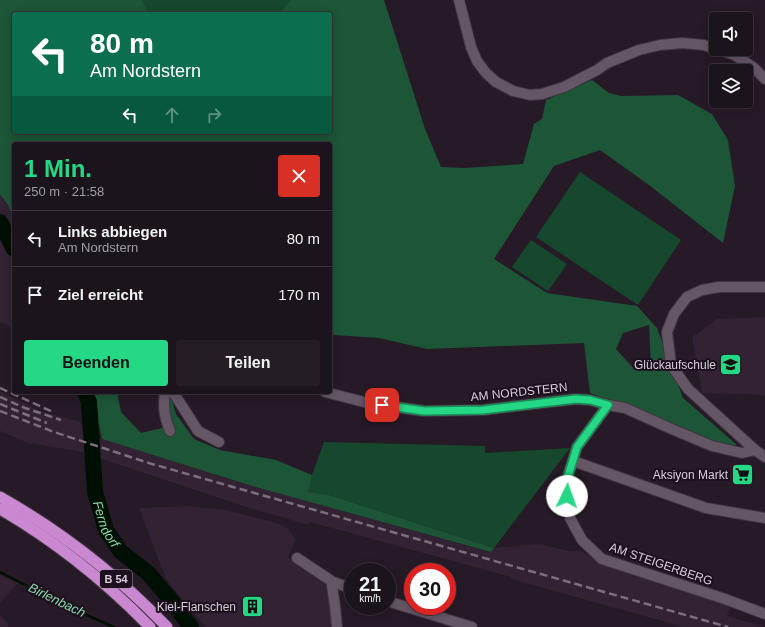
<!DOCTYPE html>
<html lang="de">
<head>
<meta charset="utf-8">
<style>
	:root { --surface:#1c141d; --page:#251d26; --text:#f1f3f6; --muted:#a09ea4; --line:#3a333b; --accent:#25d886 }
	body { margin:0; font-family:Helvetica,sans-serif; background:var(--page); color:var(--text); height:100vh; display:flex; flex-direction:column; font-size:15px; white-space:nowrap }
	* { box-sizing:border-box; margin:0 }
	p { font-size:13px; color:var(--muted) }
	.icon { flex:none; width:22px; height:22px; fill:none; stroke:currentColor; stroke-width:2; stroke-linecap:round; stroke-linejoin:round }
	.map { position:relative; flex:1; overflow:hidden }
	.side { position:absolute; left:12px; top:142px; width:320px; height:252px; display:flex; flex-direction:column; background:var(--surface); border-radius:4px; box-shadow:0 2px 10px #0003,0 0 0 1px var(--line) }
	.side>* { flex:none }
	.hud { position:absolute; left:12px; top:12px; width:320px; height:122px; border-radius:4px; box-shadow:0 2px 10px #0003,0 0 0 1px var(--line); background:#0b6e4f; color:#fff; overflow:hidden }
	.controls { position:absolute; left:709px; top:12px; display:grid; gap:8px }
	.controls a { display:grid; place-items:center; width:44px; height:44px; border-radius:4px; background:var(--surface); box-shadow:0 2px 10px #0003,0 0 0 1px var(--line); font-size:20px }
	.speed { position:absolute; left:344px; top:563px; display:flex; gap:8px; font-size:20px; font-weight:700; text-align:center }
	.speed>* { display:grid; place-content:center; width:52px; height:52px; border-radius:50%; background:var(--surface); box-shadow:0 2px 10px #0003,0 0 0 1px var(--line); line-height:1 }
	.speed small { font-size:10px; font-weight:400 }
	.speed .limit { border:6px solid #d22; background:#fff; color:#111 }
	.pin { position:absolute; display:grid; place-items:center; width:34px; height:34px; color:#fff; margin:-17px; border-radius:8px; box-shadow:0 2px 6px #0006 }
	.me { position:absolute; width:44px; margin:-22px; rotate:3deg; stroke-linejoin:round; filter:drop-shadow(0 0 3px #0008) }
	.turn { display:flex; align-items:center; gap:14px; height:84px; padding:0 12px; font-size:18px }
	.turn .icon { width:52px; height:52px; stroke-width:2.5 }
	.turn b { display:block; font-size:28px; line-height:34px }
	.lanes { display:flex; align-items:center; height:38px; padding:0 12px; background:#0003; justify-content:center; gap:20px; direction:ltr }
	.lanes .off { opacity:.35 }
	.round { display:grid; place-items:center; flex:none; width:42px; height:42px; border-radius:4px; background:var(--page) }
	.overview { display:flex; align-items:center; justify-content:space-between; height:68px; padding:0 12px }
	h1 { font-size:24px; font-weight:700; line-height:30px; color:var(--accent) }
	.action { display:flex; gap:8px; margin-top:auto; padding:8px 12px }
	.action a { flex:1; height:46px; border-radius:4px; background:var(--accent); color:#111; font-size:16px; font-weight:700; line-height:46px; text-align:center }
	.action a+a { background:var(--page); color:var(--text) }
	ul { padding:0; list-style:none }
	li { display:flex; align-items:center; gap:12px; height:56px; padding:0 12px; border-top:1px solid var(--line) }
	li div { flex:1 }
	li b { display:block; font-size:15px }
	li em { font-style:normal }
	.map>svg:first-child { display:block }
	.built { fill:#322233 }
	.green { fill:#16482d }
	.forest { fill:#1d5537; fill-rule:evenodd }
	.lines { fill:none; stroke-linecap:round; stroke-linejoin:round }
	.stream { stroke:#000f03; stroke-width:2.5 }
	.river { stroke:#000f03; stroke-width:16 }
	.minor-casing { stroke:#3f3540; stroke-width:12 }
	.trunk-casing { stroke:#3f3540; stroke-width:13 }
	.minor { stroke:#655666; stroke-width:10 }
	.trunk { stroke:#ca88d0; stroke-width:11 }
	.rail { stroke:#7a6f7b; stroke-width:2.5; stroke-dasharray:8 4; stroke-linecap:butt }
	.route-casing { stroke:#188c57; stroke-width:10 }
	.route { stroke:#25d886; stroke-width:7 }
	.labels { text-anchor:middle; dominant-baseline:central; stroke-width:4; stroke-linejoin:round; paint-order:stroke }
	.shield { fill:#1d101e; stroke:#9f95a0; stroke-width:1 }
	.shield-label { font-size:11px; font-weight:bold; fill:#d7ced8 }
	.poi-label { font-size:12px; fill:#d7ced8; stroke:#1d101e; text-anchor:end }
	.street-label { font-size:12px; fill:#d7ced8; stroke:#1d101e }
	.water-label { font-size:13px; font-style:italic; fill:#8adcaa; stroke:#1d101e }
</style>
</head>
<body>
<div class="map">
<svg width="765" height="627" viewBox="0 0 765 627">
	<rect width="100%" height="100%" fill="#261a27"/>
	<g class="built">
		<path d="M0,194L8,205L14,224V326H9L0,322Z"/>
		<path d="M765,317V395L702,393L692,337L718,319Z"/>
		<path d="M0,391L40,411L81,422L83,434L102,439L236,481L490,552L494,548L540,544L569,551H581L602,564L731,604L727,616L765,627H684L511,579V577L486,570L310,522L309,525L250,508L78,451L28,443L0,431Z"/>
		<path d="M188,506L226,510L269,521L281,525L288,529L295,539L294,544L288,557L301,568L325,581L331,608L333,627H206L188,607L166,579L139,508Z"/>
		<path d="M0,575L18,583L0,603Z"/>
		<path d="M0,615L8,623V627H0Z"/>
	</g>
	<g class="green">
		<path d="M0,0H334L322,14H14Z"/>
		<path d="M580,172L681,240L638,305L536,237Z"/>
		<path d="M531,240L567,264L548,291L512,267Z"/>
		<path d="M324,442L485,446V453L570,448L494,548L329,495L307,492L312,475Z"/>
	</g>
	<g class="forest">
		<path d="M0,0H142L148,14H14V132H330V14H279L292,0H384L425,129L441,167L464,168L523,164L534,124L542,119L546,100L592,80L609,93L621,96L678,95L712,114L728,140L735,186L723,243L649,185L600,150L554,166L494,259L547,293L637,306L657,328L683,398L737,445H720L662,419L590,393L584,343L427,349L379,338L334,335L330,332V144H14V220L8,205L0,194ZM649,325L651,367L635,370L616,349L623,333Z"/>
		<path d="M85,392H117L121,412L141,433L162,428L170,394L176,414L194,439L220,450L276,460L312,475L308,492L329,495L494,548L491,552L249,485L102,439L99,425Z"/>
	</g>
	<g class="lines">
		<path class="stream" d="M0,572L70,608L114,627"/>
		<g class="river">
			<path d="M0,222L14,249"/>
			<path id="s1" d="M85,392L89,402L95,492L106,530L121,552L148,573L170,599L191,627"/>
		</g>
		<defs>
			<g id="minor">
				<path d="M459,0L471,47L477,61L486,73L496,82L513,91L530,95L542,94L564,87L597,70L607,63L639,50L660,45L682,43L704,45L716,49"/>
				<path d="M717,49L735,55L754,68L765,79"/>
				<path d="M765,287H719L702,290L687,297L674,314L667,332L671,365L688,389L755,450L765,457"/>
				<path d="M165,392C163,408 164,416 170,431"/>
				<path d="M173,392L198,431L219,442"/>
				<path d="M325,392L368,403L424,411L483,410L576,399L590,400L608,405L625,408L674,430L712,446L742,453L755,450"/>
				<path d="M608,405L577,447L565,485L570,518L582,540L602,559L725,599L765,614"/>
				<path d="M573,461L706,508L765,518"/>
				<path d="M297,558L333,582L353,589"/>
				<path d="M333,582L332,586L335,606L337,627"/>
				<path d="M387,601L472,627"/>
			</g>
			<g id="trunk">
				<path d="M0,497C62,532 118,576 167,627"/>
				<path d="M0,509C55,541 106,582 150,627"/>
			</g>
		</defs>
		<use href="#minor" class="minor-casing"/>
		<use href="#trunk" class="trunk-casing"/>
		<use href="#minor" class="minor"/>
		<use href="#trunk" class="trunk"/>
		<g class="rail">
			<path d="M0,388L53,412"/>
			<path d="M0,397L25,408L61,420"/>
			<path d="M0,404L47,423"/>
			<path d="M0,411L54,432L152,464L728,627"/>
		</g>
	</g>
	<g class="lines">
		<defs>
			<path id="route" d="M382,405L424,411L483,410L576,399L590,400L608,405L577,447L565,486L567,496"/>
		</defs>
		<use href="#route" class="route-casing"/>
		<use href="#route" class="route"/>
	</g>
	<defs>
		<symbol id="school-square" viewBox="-11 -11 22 22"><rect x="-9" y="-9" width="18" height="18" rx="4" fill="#25d886" stroke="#1d101e"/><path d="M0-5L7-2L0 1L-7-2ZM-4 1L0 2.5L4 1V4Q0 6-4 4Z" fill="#111"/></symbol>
		<symbol id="supermarket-square" viewBox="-11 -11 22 22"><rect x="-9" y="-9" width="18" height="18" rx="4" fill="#25d886" stroke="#1d101e"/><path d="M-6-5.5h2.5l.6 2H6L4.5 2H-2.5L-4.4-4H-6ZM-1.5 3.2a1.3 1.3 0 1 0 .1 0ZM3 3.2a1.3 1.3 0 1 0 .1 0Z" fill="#111"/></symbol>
		<symbol id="building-square" viewBox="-11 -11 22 22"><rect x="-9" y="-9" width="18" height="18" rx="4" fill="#25d886" stroke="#1d101e"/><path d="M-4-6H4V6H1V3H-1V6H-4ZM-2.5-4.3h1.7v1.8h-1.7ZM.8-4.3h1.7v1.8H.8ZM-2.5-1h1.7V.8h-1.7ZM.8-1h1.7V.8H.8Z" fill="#111"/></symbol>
	</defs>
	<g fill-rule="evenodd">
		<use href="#school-square" x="718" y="352" width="25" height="25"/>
		<use href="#supermarket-square" x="730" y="462" width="25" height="25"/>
		<use href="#building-square" x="240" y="594" width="25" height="25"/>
	</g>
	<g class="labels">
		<rect class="shield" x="100" y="570" width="32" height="18" rx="3"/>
		<g class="shield-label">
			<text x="116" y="579">B 54</text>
		</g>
		<g class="poi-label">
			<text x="716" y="365">Glückaufschule</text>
			<text x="728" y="475">Aksiyon Markt</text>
			<text x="236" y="607">Kiel-Flanschen</text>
		</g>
		<g class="street-label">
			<text transform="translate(519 392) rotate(-6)">AM NORDSTERN</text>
			<text transform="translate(661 564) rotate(19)">AM STEIGERBERG</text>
		</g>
		<g class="water-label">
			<text stroke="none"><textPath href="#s1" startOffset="135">Ferndorf</textPath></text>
			<text transform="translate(57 600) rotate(26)">Birlenbach</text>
		</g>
	</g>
</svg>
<div class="controls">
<a><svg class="icon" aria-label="sound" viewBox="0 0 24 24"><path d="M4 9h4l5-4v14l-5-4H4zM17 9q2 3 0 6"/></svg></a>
<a><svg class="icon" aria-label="layers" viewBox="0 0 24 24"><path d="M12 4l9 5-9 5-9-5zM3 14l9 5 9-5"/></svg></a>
</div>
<div class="speed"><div>21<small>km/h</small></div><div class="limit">30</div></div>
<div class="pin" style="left:382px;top:405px;background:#d93025"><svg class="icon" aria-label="arrive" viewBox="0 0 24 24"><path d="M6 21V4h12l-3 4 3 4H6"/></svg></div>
<svg class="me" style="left:567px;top:496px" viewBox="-20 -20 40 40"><circle r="19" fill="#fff"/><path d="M0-13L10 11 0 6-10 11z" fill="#25d886"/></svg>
<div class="hud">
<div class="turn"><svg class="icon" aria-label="left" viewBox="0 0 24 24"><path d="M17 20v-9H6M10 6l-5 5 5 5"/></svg><div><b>80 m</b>Am Nordstern</div></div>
<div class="lanes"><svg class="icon" aria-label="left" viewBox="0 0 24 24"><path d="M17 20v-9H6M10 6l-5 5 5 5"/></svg><svg class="icon off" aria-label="ahead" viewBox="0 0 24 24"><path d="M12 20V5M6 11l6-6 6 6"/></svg><svg class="icon off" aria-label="right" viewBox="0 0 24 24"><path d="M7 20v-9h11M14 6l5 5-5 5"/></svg></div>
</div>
<section class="side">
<div class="overview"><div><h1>1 Min.</h1><p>250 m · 21:58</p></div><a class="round" style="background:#d93025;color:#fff"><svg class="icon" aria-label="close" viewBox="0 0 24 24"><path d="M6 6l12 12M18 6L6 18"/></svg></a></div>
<ul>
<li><svg class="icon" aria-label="left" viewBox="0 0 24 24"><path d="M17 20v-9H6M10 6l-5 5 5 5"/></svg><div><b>Links abbiegen</b><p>Am Nordstern</p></div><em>80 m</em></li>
<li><svg class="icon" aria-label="arrive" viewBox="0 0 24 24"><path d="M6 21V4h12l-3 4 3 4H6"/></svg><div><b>Ziel erreicht</b></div><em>170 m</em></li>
</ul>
<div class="action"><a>Beenden</a><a>Teilen</a></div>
</section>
</div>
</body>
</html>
